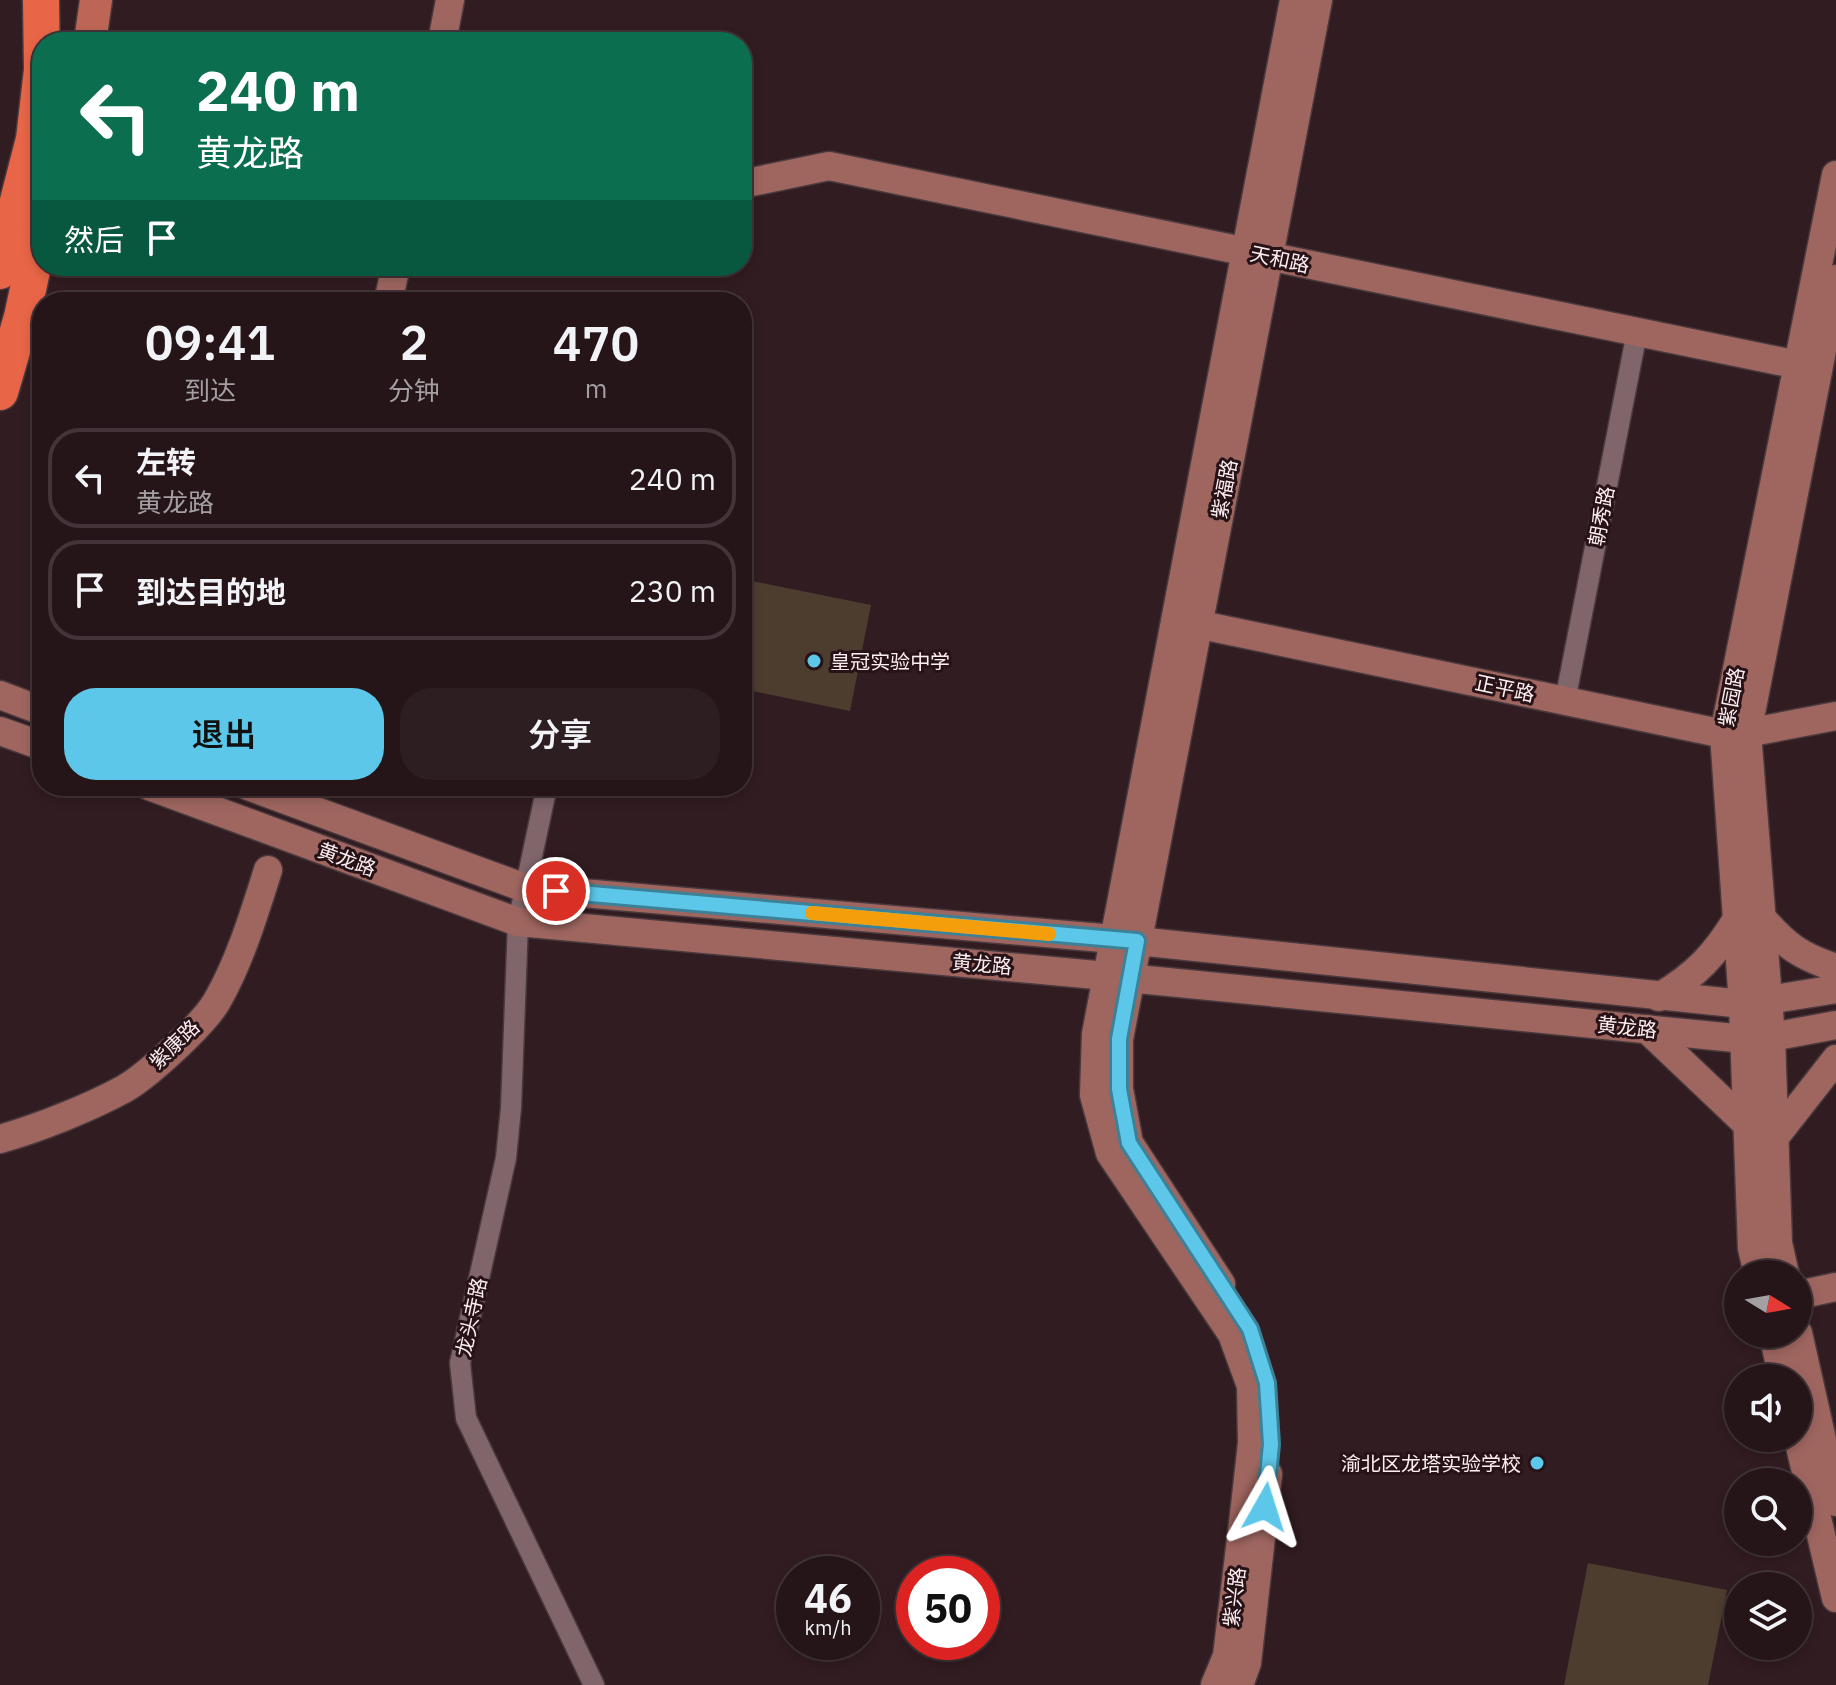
<!DOCTYPE html>
<html lang="zh">
<head>
<meta charset="utf-8">
<style>
	:root { --surface:#251519; --page:#2d1e22; --text:#f1f3f6; --muted:#a39fa2; --line:#423438; --accent:#5cc7e8 }
	body { margin:0; font-family:"IBM Plex Sans","Noto Sans SC",sans-serif; background:var(--page); color:var(--text); height:100vh; display:flex; flex-direction:column; font-size:30px; white-space:nowrap }
	* { box-sizing:border-box; margin:0 }
	p { font-size:26px; color:var(--muted) }
	.icon { flex:none; width:44px; height:44px; fill:none; stroke:currentColor; stroke-width:2; stroke-linecap:round; stroke-linejoin:round }
	.map { position:relative; flex:1; overflow:hidden }
	.panel { position:absolute; left:32px; top:292px; width:720px; height:504px; display:flex; flex-direction:column; background:var(--surface); border-radius:32px; box-shadow:0 4px 12px #0003,0 0 0 2px var(--line) }
	.panel>* { flex:none }
	.banner { position:absolute; left:32px; top:32px; width:720px; height:244px; border-radius:32px; box-shadow:0 4px 12px #0003,0 0 0 2px var(--line); background:#0b6e4f; color:#fff; overflow:hidden }
	.needle { width:52px; rotate:101deg }
	.controls { position:absolute; left:1724px; top:1260px; display:grid; gap:16px }
	.controls a { display:grid; place-items:center; width:88px; height:88px; border-radius:50%; background:var(--surface); box-shadow:0 4px 12px #0003,0 0 0 2px var(--line); font-size:40px }
	.speed { position:absolute; left:776px; top:1556px; display:flex; gap:16px; font-size:40px; font-weight:700; text-align:center }
	.speed>* { display:grid; place-content:center; width:104px; height:104px; border-radius:50%; background:var(--surface); box-shadow:0 4px 12px #0003,0 0 0 2px var(--line); line-height:1 }
	.speed small { font-size:20px; font-weight:400 }
	.speed .limit { border:12px solid #d22; background:#fff; color:#111 }
	.pin { position:absolute; display:grid; place-items:center; width:68px; height:68px; color:#fff; margin:-34px; border:4px solid #fff; border-radius:50%; box-shadow:0 2px 8px #0007 }
	.me { position:absolute; width:88px; margin:-44px; rotate:6deg; stroke-linejoin:round; filter:drop-shadow(0 0 6px #0008) }
	.turn { display:flex; align-items:center; gap:28px; height:168px; padding:0 32px; font-size:36px }
	.turn .icon { width:104px; height:104px; stroke-width:2.5 }
	.turn b { display:block; font-size:56px; line-height:68px }
	.then { display:flex; align-items:center; height:76px; padding:0 32px; background:#0003; gap:16px; font-size:30px }
	.eta { display:flex; justify-content:space-evenly; align-items:center; height:136px; text-align:center }
	.eta b { font-size:48px; font-weight:600; line-height:56px }
	.button { display:flex; gap:16px; margin-top:auto; padding:16px 32px }
	.button a { flex:1; height:92px; border-radius:32px; background:var(--accent); color:#111; font-size:32px; font-weight:600; line-height:92px; text-align:center }
	.button a+a { background:var(--page); color:var(--text) }
	ul { padding:0; list-style:none }
	li { display:flex; align-items:center; gap:24px; height:100px; margin:0 16px 12px; padding:0 16px; border:4px solid var(--line); border-radius:32px }
	li div { flex:1 }
	li b { display:block; font-size:30px }
	li em { font-style:normal }
	.map>svg:first-child { display:block }
	.green { fill:#4d3d2f }
	.lines { fill:none; stroke-linecap:round; stroke-linejoin:round }
	.street-casing { stroke:#4a393d; stroke-width:23 }
	.secondary-casing { stroke:#4a393d; stroke-width:31 }
	.primary-casing { stroke:#4a393d; stroke-width:35 }
	.highway-casing { stroke:#4a393d; stroke-width:39 }
	.street { stroke:#80666b; stroke-width:20 }
	.secondary { stroke:#9f6660; stroke-width:28 }
	.primary { stroke:#be6655; stroke-width:32 }
	.highway { stroke:#e86647; stroke-width:36 }
	.route-casing { stroke:#3c8197; stroke-width:20 }
	.route { stroke:#5cc7e8; stroke-width:14 }
	.slow { stroke:#f59e0b; stroke-width:14 }
	.poi-dot { fill:#5cc7e8; stroke:#271317; stroke-width:3 }
	.labels { text-anchor:middle; dominant-baseline:central; stroke-width:6; stroke-linejoin:round; paint-order:stroke }
	.street-label { font-size:20px; fill:#fcedf0; stroke:#271317 }
	.poi-label { font-size:20px; fill:#fcedf0; stroke:#271317; text-anchor:start }
</style>
</head>
<body>
<div class="map">
<svg width="1836" height="1685" viewBox="0 0 1836 1685">
	<rect width="100%" height="100%" fill="#311c21"/>
	<g class="green">
		<path d="M742,579L871,605L850,711L742,689Z"/>
		<path d="M1588,1563L1727,1590L1708,1685H1564Z"/>
	</g>
	<g class="lines">
		<defs>
			<g id="street">
				<path d="M1565,701L1637,332"/>
				<path d="M547,786L518,922L511,1108L506,1158L460,1363L466,1418L594,1685"/>
			</g>
			<g id="secondary">
				<path d="M442,42L450,0"/>
				<path d="M742,184L829,166L1818,369"/>
				<path d="M388,302L396,266"/>
				<path d="M1182,621L1724,734L1747,733L1836,716"/>
				<path d="M0,695L42,711"/>
				<path d="M0,731L42,746"/>
				<path d="M149,786L518,922L1107,976L1745,1039L1771,1037L1836,1025"/>
				<path d="M248,786L525,888L1137,941L1743,1004L1836,989"/>
				<path d="M1762,918C1786,946 1800,956 1836,968"/>
				<path d="M1659,997C1696,975 1715,955 1737,919"/>
				<path d="M1647,1029L1748,1125"/>
				<path d="M1775,1137L1836,1059"/>
				<path d="M0,1139C39,1128 89,1108 124,1089C147,1076 204,1024 217,1001C240,961 254,914 268,870"/>
				<path d="M1758,1274L1752,1248L1743,1004L1724,734L1836,175"/>
				<path d="M1785,1274L1778,1243L1771,1037L1747,733L1836,279"/>
				<path d="M1221,1284L1129,1143L1119,1089V1039L1318,0"/>
				<path d="M1798,1295L1836,1287"/>
				<path d="M1798,1333L1836,1502"/>
				<path d="M1773,1334L1783,1378"/>
				<path d="M1798,1438L1836,1598"/>
				<path d="M1215,1685L1227,1656L1245,1506L1252,1443L1251,1386L1232,1334L1110,1153L1094,1095L1096,1034L1294,0"/>
				<path d="M1239,1685L1247,1663L1268,1474"/>
			</g>
			<path id="primary" d="M90,42L96,0"/>
			<g id="highway">
				<path d="M0,271L34,139L42,70L41,0"/>
				<path d="M0,392L22,317L42,224"/>
			</g>
		</defs>
		<use href="#street" class="street-casing"/>
		<use href="#secondary" class="secondary-casing"/>
		<use href="#primary" class="primary-casing"/>
		<use href="#highway" class="highway-casing"/>
		<use href="#street" class="street"/>
		<use href="#secondary" class="secondary"/>
		<use href="#primary" class="primary"/>
		<use href="#highway" class="highway"/>
	</g>
	<g class="lines">
		<defs>
			<path id="route" d="M556,891L1137,941L1119,1039V1089L1129,1143L1250,1329L1267,1383L1271,1444L1265,1507"/>
		</defs>
		<use href="#route" class="route-casing"/>
		<use href="#route" class="route"/>
		<path class="slow" d="M812,913L1049,934"/>
	</g>
	<g class="poi-dot">
		<circle cx="814" cy="661" r="8"/>
		<circle cx="1537" cy="1463" r="8"/>
	</g>
	<g class="labels">
		<g class="street-label">
			<text transform="translate(1280 259) rotate(12)">天和路</text>
			<text transform="translate(1224 489) rotate(-79)">紫福路</text>
			<text transform="translate(1601 516) rotate(-79)">朝秀路</text>
			<text transform="translate(1505 688) rotate(12)">正平路</text>
			<text transform="translate(1731 697) rotate(-79)">紫园路</text>
			<text transform="translate(347 859) rotate(20)">黄龙路</text>
			<text transform="translate(982 964) rotate(5)">黄龙路</text>
			<text transform="translate(1627 1027) rotate(6)">黄龙路</text>
			<text transform="translate(174 1044) rotate(-44)">紫康路</text>
			<text transform="translate(471 1317) rotate(-78)">龙头寺路</text>
			<text transform="translate(1234 1597) rotate(-83)">紫兴路</text>
		</g>
		<g class="poi-label">
			<text x="830" y="661">皇冠实验中学</text>
			<text x="1521" y="1463" text-anchor="end">渝北区龙塔实验学校</text>
		</g>
	</g>
</svg>
<div class="controls">
<a><svg class="needle" viewBox="-14 -14 28 28"><path d="M0-13l5 13h-10z" fill="#e53935"/><path d="M0 13l5-13h-10z" fill="#a39fa2"/></svg></a>
<a><svg class="icon" aria-label="sound" viewBox="0 0 24 24"><path d="M4 9h4l5-4v14l-5-4H4zM17 9q2 3 0 6"/></svg></a>
<a><svg class="icon" aria-label="search" viewBox="0 0 24 24"><circle cx="10" cy="10" r="6"/><path d="M15 15l6 6"/></svg></a>
<a><svg class="icon" aria-label="layers" viewBox="0 0 24 24"><path d="M12 4l9 5-9 5-9-5zM3 14l9 5 9-5"/></svg></a>
</div>
<div class="speed"><div>46<small>km/h</small></div><div class="limit">50</div></div>
<div class="pin" style="left:556px;top:891px;background:#d93025"><svg class="icon" aria-label="arrive" viewBox="0 0 24 24"><path d="M6 21V4h12l-3 4 3 4H6"/></svg></div>
<svg class="me" style="left:1265px;top:1507px" viewBox="-20 -20 40 40"><path d="M0-17L14 15 0 8-14 15z" fill="#5cc7e8" stroke="#fff" stroke-width="4"/></svg>
<div class="banner">
<div class="turn"><svg class="icon" aria-label="left" viewBox="0 0 24 24"><path d="M17 20v-9H6M10 6l-5 5 5 5"/></svg><div><b>240 m</b>黄龙路</div></div>
<div class="then">然后<svg class="icon" aria-label="arrive" viewBox="0 0 24 24"><path d="M6 21V4h12l-3 4 3 4H6"/></svg></div>
</div>
<section class="panel">
<div class="eta">
<div><b>09:41</b><p>到达</p></div>
<div><b>2</b><p>分钟</p></div>
<div><b>470</b><p>m</p></div>
</div>
<ul>
<li><svg class="icon" aria-label="left" viewBox="0 0 24 24"><path d="M17 20v-9H6M10 6l-5 5 5 5"/></svg><div><b>左转</b><p>黄龙路</p></div><em>240 m</em></li>
<li><svg class="icon" aria-label="arrive" viewBox="0 0 24 24"><path d="M6 21V4h12l-3 4 3 4H6"/></svg><div><b>到达目的地</b></div><em>230 m</em></li>
</ul>
<div class="button"><a>退出</a><a>分享</a></div>
</section>
</div>
</body>
</html>
